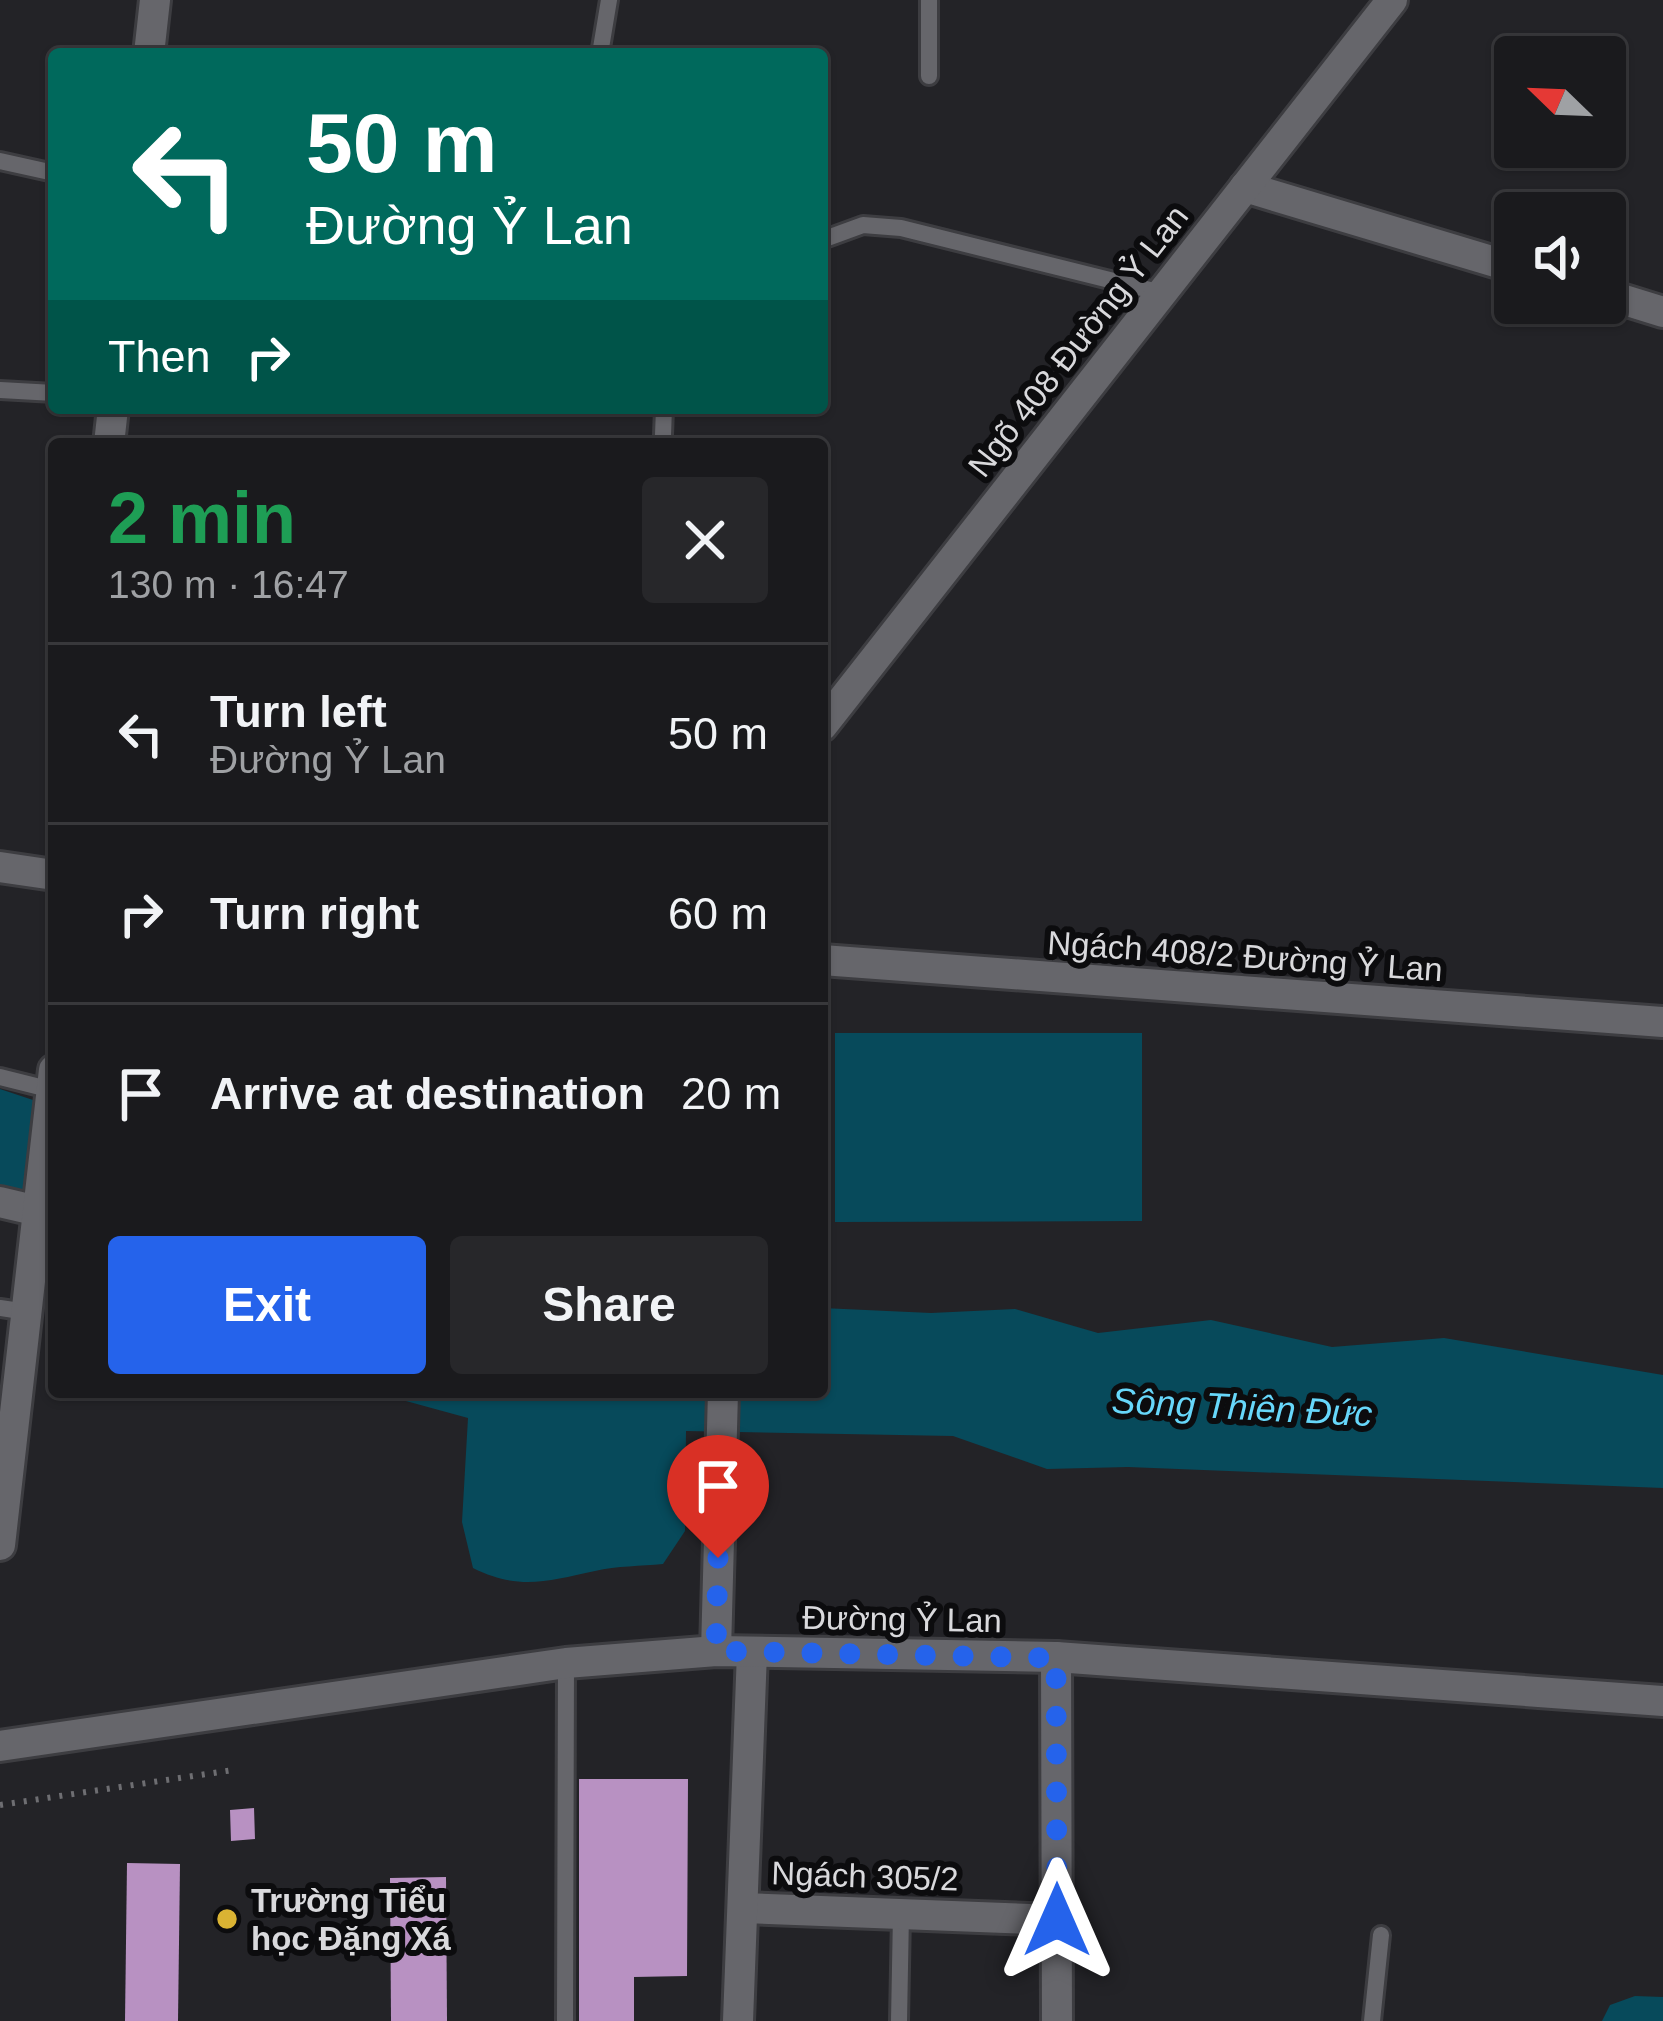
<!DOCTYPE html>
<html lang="en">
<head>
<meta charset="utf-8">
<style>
	:root { --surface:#1a1a1d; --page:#27272a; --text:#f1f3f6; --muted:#9fa1a4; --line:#38383b; --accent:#2563eb }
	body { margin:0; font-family:Arial,sans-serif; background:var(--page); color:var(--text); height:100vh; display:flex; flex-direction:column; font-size:45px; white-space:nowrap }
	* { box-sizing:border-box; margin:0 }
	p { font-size:39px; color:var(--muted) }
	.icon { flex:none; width:66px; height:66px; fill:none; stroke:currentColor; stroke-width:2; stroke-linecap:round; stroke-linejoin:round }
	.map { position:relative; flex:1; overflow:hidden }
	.drawer { position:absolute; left:48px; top:438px; width:780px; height:960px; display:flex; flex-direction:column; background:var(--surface); border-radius:12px; box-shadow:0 3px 9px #0004,0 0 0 3px var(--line) }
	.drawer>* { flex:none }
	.guide { position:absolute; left:48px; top:48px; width:780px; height:366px; border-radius:12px; box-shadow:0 3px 9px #0004,0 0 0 3px var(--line); background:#00695c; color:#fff; overflow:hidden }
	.needle { width:78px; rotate:293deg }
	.controls { position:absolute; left:1494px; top:36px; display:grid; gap:24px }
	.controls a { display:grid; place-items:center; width:132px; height:132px; border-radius:12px; background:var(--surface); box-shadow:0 3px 9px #0004,0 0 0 3px var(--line); font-size:60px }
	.pin { position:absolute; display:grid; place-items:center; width:102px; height:102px; color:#fff; margin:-123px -51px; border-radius:50% 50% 50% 0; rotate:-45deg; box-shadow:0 0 12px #0007 }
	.pin .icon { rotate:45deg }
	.me { position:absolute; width:132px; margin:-66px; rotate:0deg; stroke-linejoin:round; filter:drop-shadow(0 0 9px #0008) }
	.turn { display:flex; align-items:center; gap:42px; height:252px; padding:0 60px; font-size:54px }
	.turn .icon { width:156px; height:156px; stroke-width:2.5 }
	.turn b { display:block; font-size:84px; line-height:102px }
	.then { display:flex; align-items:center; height:114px; padding:0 60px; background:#0003; gap:24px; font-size:45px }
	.round { display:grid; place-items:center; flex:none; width:126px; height:126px; border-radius:12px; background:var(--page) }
	.head { display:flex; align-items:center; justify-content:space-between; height:204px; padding:0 60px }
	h1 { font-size:72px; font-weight:700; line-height:90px; color:#1e9e55 }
	.action { display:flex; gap:24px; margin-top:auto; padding:24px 60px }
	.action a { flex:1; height:138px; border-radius:12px; background:var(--accent); color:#fff; font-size:48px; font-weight:700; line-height:138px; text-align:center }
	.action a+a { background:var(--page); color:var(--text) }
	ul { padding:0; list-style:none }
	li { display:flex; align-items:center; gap:36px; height:180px; padding:0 60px; border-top:3px solid var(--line) }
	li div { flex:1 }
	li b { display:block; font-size:45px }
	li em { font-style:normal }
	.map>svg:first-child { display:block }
	.water { fill:#074a5b }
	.building { fill:#b891c2 }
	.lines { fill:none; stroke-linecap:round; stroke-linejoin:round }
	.service-casing { stroke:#3d3d41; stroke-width:22 }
	.minor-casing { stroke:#3d3d41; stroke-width:36 }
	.secondary-casing { stroke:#3d3d41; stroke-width:36 }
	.path { stroke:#6e6e72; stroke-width:6; stroke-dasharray:3 9; stroke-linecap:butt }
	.service { stroke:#66666b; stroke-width:16 }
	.minor { stroke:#66666b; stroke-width:30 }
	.secondary { stroke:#66666b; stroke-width:30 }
	.route { stroke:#2563eb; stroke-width:21; stroke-dasharray:0 37.8 }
	.poi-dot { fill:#dab333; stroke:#0c0c0e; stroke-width:4.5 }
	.labels { text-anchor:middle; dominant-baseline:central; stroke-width:12; stroke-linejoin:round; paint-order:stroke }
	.street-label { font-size:33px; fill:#d9d9dc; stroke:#0c0c0e }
	.poi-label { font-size:33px; font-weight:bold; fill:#d9d9dc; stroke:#0c0c0e; text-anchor:start }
	.water-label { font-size:36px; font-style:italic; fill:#67d7fa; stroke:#0c0c0e }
</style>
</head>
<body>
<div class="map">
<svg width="1663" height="2021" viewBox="0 0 1663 2021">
	<rect width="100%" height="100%" fill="#232327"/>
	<g class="water">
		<path d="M835,1033H1142V1221L835,1222Z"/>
		<path d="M0,1089L54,1107V1200L0,1187Z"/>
		<path d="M822,1308L931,1313L1015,1309L1098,1333L1211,1320L1332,1347L1444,1338L1663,1375V1488L1128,1467L1047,1469L953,1436L686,1431L685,1531L663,1564C641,1566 617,1566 595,1571C548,1581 519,1591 473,1568L462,1522L468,1418L373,1392H822Z"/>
		<path d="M1635,1996L1663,1997V2021H1602L1610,2005Z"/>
	</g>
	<g class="building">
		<path d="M579,1779H688L687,1976L634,1977V2021H579Z"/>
		<path d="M254,1808L255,1839L231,1841L230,1810Z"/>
		<path d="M127,1863L180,1864L178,2021H125Z"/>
		<path d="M446,1877L447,2021H391L390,1878Z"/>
	</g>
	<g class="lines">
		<defs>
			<g id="service">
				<path d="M600,54L609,0"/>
				<path d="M929,76V0"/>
				<path d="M0,161L54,173"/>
				<path d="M822,240L863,225L901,228L1162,293"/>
				<path d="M0,390L54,393"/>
				<path d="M663,435L664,408"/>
				<path d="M0,1077L52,1090"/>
				<path d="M0,1308L27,1312"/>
				<path d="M565,2021L566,1663"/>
				<path d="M899,2021L901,1914"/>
				<path d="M1372,2021L1381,1935"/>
			</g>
			<g id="minor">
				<path d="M149,54L155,0"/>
				<path d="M1245,187L1515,268"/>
				<path d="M1605,294L1663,312"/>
				<path d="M109,444L113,408"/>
				<path d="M822,726L1392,0"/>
				<path d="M0,867L54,875"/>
				<path d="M822,960L1663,1022"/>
				<path d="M0,1202L38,1211"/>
				<path d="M0,1545L54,1070"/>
				<path d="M716,1651L723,1392"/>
				<path d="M1056,1657L1057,2021"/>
				<path d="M743,1908L1057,1920"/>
				<path d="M738,2021L752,1652"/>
			</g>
			<path id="secondary" d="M0,1746L566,1663L716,1651L1056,1657L1663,1701"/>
		</defs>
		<use href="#service" class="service-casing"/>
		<use href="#minor" class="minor-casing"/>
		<use href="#secondary" class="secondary-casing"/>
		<path class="path" d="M0,1805L233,1770"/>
		<use href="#service" class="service"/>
		<use href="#minor" class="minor"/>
		<use href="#secondary" class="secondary"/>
	</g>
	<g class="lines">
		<path class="route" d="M718,1558L716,1651L1056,1658L1057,1920"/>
	</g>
	<circle class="poi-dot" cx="227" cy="1919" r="12"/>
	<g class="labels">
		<g class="street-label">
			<text transform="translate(1078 341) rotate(-52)">Ngõ 408 Đường Ỷ Lan</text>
			<text transform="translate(1245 956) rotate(4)">Ngách 408/2 Đường Ỷ Lan</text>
			<text transform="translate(902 1619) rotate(1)">Đường Ỷ Lan</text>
			<text transform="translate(865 1876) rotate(2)">Ngách 305/2</text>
		</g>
		<g class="poi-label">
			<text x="251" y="1900">Trường Tiểu<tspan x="251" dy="38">học Đặng Xá</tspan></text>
		</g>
		<g class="water-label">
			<text transform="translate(1242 1407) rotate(3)">Sông Thiên Đức</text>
		</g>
	</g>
</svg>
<div class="controls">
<a><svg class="needle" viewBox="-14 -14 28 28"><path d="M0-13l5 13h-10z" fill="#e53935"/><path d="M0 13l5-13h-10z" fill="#9fa1a4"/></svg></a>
<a><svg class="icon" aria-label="sound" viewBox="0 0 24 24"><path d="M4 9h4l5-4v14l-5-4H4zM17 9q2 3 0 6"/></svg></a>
</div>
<div class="pin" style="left:718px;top:1558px;background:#d93025"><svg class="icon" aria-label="arrive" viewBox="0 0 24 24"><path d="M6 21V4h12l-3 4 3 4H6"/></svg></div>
<svg class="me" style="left:1057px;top:1920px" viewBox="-20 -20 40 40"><path d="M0-17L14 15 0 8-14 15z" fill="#2563eb" stroke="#fff" stroke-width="4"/></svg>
<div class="guide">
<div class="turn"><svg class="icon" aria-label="left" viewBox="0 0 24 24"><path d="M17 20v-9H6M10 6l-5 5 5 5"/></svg><div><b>50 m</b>Đường Ỷ Lan</div></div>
<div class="then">Then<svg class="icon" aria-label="right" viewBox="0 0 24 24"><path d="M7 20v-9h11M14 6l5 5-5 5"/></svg></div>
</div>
<section class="drawer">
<div class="head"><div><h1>2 min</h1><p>130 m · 16:47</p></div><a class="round"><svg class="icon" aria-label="close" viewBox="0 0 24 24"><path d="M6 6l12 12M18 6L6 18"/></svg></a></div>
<ul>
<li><svg class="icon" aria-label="left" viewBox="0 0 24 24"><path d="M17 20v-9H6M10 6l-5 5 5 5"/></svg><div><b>Turn left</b><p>Đường Ỷ Lan</p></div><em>50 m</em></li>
<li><svg class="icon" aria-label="right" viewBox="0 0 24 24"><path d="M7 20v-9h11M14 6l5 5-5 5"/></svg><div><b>Turn right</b></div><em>60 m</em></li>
<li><svg class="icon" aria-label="arrive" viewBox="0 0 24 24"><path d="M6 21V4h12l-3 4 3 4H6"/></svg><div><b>Arrive at destination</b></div><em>20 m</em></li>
</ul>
<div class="action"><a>Exit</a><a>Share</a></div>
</section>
</div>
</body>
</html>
